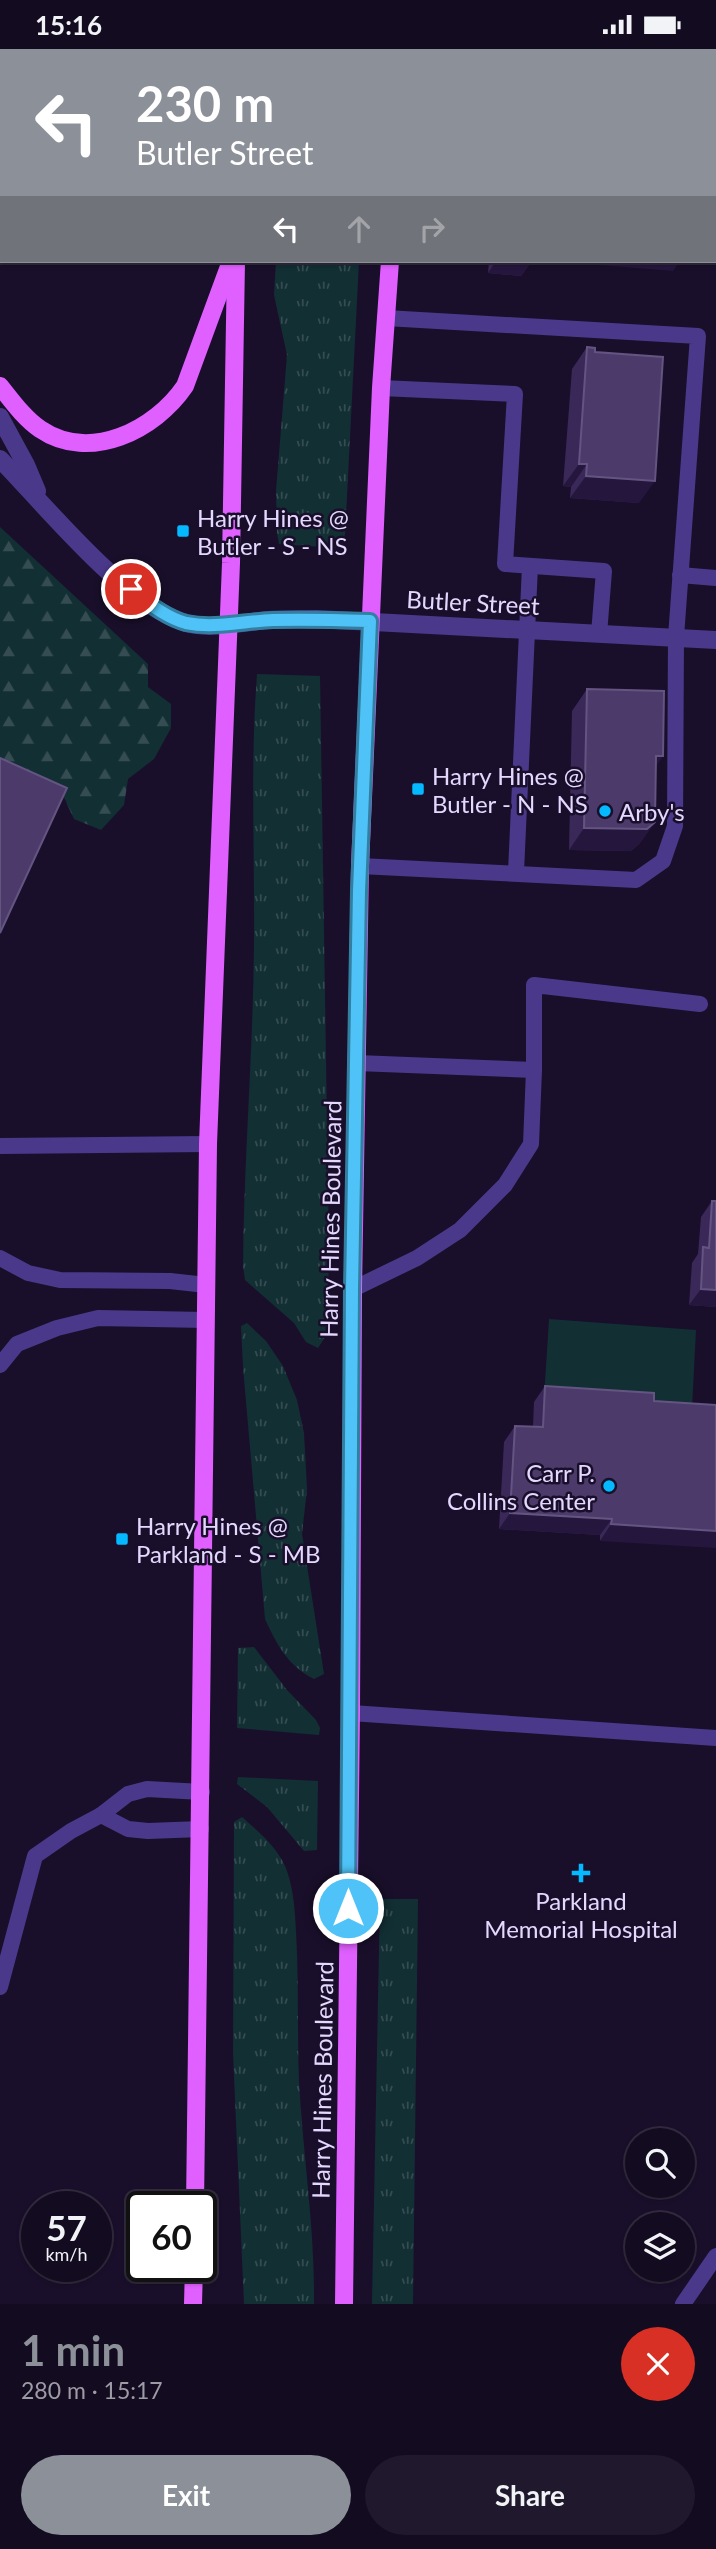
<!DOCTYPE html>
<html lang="en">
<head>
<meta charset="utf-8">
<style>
	:root { --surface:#130b20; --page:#20192d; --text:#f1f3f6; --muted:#9d9ba5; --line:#322b3e; --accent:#8c9099 }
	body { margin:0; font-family:Lato,sans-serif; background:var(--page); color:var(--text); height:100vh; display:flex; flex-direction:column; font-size:26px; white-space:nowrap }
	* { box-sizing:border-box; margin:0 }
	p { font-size:23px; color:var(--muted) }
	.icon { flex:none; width:38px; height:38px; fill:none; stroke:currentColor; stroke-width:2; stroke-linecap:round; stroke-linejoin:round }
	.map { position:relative; height:2255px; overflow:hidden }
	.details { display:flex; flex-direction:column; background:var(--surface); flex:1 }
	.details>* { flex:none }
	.hud { position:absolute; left:0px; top:0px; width:718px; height:214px; box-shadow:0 2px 5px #0004,0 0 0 2px var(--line); background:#8c9099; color:#fff; overflow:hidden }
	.buttons { position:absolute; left:625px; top:2079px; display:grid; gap:14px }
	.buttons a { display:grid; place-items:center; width:70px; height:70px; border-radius:50%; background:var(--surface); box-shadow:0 2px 5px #0004,0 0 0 2px var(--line); font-size:35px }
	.speed { position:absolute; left:21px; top:2142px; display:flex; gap:14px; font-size:35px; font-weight:700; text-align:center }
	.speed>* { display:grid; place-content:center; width:91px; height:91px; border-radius:50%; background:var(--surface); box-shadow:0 2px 5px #0004,0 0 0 2px var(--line); line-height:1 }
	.speed small { font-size:18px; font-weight:400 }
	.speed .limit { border:4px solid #111; border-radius:10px; background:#fff; color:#111 }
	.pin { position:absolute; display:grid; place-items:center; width:60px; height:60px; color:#fff; margin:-30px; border:4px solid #fff; border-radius:50%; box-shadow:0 2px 7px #0007 }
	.me { position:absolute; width:77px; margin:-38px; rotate:0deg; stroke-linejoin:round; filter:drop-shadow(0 0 5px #0008) }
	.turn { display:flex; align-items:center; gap:24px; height:147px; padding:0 21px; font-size:32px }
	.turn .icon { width:91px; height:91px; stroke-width:2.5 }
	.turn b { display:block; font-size:49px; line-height:60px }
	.lanes { display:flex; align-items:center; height:66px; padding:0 21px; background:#0003; justify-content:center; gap:35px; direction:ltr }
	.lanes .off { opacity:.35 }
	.round { display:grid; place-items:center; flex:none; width:74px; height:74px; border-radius:37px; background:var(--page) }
	.summary { display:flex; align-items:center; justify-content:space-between; height:119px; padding:0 21px }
	h1 { font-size:42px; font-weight:700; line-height:52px; color:var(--accent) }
	.button { display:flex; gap:14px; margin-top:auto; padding:14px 21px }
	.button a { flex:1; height:80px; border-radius:42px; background:var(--accent); color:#fff; font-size:28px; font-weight:700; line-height:80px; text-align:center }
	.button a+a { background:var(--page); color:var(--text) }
	.status { display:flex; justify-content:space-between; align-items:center; height:49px; padding:0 35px; background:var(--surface); direction:ltr }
	.status svg { height:19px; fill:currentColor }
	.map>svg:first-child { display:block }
	.grass { fill:url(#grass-tufts) }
	.forest { fill:url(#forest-firs) }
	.park { fill:#122f34 }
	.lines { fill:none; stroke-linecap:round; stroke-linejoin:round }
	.service { stroke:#4a398b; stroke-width:16 }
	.minor { stroke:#4a398b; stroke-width:18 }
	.primary { stroke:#e05fff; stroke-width:18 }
	.wall { fill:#3a2859 }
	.shaded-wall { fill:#25163e }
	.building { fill:#4c3b6a; stroke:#645482; stroke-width:2 }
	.route-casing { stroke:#337fa1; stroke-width:18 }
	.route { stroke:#4fc3f7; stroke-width:12 }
	.poi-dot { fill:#04b9ff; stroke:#190f2a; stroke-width:2.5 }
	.labels { text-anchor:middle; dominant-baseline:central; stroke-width:5; stroke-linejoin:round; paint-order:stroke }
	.poi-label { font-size:24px; fill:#e4d8ff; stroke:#190f2a; text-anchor:start }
	.street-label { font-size:24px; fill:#e4d8ff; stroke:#190f2a }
</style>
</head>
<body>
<div class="status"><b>15:16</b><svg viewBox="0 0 49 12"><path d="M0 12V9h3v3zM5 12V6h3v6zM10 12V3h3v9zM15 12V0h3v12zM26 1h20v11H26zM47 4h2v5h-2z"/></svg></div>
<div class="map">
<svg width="716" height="2255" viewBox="0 0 716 2255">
	<defs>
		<pattern id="grass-tufts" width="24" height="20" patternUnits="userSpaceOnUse" patternTransform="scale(1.75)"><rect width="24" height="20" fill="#122f34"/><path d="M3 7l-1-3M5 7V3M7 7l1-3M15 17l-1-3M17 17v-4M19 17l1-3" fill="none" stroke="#344c52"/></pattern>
		<pattern id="forest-firs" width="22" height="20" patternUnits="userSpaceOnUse" patternTransform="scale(1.75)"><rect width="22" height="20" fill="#122f34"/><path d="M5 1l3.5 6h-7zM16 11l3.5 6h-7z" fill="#344c52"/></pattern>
	</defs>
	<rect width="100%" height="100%" fill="#190f2a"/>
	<g class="grass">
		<path d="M276,212H359L345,486L338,499L279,495L277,484L276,442L287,306L274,246Z"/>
		<path d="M257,625L320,627L329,1205L327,1285L318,1299L306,1293L294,1274L245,1231L243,1217C244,1110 253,1004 254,897C255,806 250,716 257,625Z"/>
		<path d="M247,1274L266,1292L283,1317L297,1351L304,1384L307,1440L302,1485L324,1625L314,1630C288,1617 277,1596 265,1570L243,1318L241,1277Z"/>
		<path d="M254,1598L287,1641L316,1671L320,1679L319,1686L237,1679L238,1599Z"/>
		<path d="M238,1728L318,1732L317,1801L304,1802L267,1758L237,1735Z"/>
		<path d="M242,1768C260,1784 281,1801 288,1825C294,1844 295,1864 296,1883C299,1933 297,1982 299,2032C303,2107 315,2180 314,2255H244L233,2004L234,1773Z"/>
		<path d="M380,1850H418L413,2255H372Z"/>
	</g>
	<path class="forest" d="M0,478L148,615V638L171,655V679L154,710L128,730L124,756L101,781L74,770L62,744H0Z"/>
	<path class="park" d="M549,1270L696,1281L692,1359L544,1349Z"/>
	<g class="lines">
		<g class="service">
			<path d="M18,0L20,2"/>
			<path d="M381,339L515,345L505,515L604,522L599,585"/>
			<path d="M680,526L716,529"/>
			<path d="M360,817L636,831L663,812L675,777L676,588L698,287L386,269"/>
			<path d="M516,823L530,517"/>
			<path d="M357,1014L534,1021V936L700,955"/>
			<path d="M0,1097L208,1095"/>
			<path d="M0,1209L28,1224L60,1231L170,1232L206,1236"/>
			<path d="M353,1240L417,1209L460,1181L505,1136L531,1095L534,1021"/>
			<path d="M0,1316L17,1295L57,1279L98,1269L206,1271"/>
			<path d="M351,1664L716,1689"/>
			<path d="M101,1766L128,1780L148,1782L201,1780"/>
			<path d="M0,1938L35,1807L71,1782L101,1766L128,1745L147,1740L202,1743"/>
			<path d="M683,2255L716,2207"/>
		</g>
		<g class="minor">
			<path d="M29,2L31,0"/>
			<path d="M0,42L2,40"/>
			<path d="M0,368L26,416L37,442"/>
			<path d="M0,410C45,456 123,553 183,573C209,582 242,573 269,571C285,570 301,570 317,570L716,591"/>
		</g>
		<g class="primary">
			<path d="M254,2V0"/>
			<path d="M403,2V0"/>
			<path d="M0,337C12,352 24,369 40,380C90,414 155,381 185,337L231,212"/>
			<path d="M195,2158L208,1095L231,514L236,212"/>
			<path d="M193,2255L194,2217"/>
			<path d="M344,2255L351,1664L353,1240L360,817L381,339L390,212"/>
		</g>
	</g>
	<g class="wall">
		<path d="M489,212H532L521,227L488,224Z"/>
		<path d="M587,298L595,303L639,454L570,449L571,438L563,437L572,320Z"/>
		<path d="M587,640L656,717L655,773L639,795L631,802L569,801L572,662Z"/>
		<path d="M712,1152H716V1258L689,1256L692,1214L698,1205L701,1168Z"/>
		<path d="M545,1337L654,1352L716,1356L600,1492V1486L499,1480L504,1393L515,1377H533L534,1353Z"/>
	</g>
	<g class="shaded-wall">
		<path d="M496,212H532L521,227L488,224Z"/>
		<path d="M550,212H680L673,222Z"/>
		<path d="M579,415H587L571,438L563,437Z"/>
		<path d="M586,427L655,432L639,454L570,449Z"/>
		<path d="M656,707H663L648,729Z"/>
		<path d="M655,773L639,795L631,802L569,801L584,779Z"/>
		<path d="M701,1240L716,1241V1258L689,1256Z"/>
		<path d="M510,1464L612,1470L600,1486L499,1480Z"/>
		<path d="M611,1475L716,1482V1499L600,1492Z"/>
	</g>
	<g class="building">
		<path d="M558,0H665L677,1L557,2Z"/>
		<path d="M587,298L595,299V303L663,308L655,432L586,427L587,415H579Z"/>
		<path d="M587,640L664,642L663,707H656L655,773L647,780L584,779Z"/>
		<path d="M0,709L67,739L0,884Z"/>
		<path d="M712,1152H716V1241L701,1240L703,1198L709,1199Z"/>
		<path d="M545,1337L654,1344V1352L716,1356V1482L611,1475L612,1470L510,1464L515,1377L543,1378Z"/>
	</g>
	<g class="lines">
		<defs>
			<path id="route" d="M131,540C146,553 167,569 186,574C215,580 244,572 273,571C306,570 338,571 370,572L359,842L352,1240L348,1859"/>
		</defs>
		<use href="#route" class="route-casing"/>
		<use href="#route" class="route"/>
	</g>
	<g class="poi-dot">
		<rect x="176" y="475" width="14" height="14" rx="3.5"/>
		<rect x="411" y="733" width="14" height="14" rx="3.5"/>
		<circle cx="605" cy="762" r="7"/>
		<circle cx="609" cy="1437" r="7"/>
		<rect x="115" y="1483" width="14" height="14" rx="3.5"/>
		<path d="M577.5 1813.5h7v7h7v7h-7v7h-7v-7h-7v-7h7z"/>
	</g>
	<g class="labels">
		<g class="poi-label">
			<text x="197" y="468">Harry Hines @<tspan x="197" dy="28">Butler - S - NS</tspan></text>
			<text x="432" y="726">Harry Hines @<tspan x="432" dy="28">Butler - N - NS</tspan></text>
			<text x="619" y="762">Arby's</text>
			<text x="595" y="1423" text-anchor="end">Carr P.<tspan x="595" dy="28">Collins Center</tspan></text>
			<text x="136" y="1476">Harry Hines @<tspan x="136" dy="28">Parkland - S - MB</tspan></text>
			<text x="581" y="1851" text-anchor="middle">Parkland<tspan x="581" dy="28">Memorial Hospital</tspan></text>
		</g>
		<g class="street-label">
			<text transform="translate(473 553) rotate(3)">Butler Street</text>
			<text transform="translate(330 1170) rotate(-89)">Harry Hines Boulevard</text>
			<text transform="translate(322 2031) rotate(-89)">Harry Hines Boulevard</text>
		</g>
	</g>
</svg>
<div class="buttons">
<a><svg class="icon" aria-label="search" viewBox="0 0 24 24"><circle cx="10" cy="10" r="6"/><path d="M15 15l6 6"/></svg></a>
<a><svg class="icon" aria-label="layers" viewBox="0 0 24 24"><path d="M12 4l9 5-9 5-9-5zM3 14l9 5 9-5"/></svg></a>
</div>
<div class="speed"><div>57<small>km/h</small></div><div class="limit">60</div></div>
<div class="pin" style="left:131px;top:540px;background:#d93025"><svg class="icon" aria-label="arrive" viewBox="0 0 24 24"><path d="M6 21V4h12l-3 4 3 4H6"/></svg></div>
<svg class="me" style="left:348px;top:1859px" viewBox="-20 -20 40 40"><circle r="17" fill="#4fc3f7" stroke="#fff" stroke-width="3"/><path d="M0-11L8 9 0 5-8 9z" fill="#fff"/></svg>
<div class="hud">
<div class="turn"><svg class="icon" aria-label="left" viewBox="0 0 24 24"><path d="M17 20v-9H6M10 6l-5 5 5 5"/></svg><div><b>230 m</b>Butler Street</div></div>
<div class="lanes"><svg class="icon" aria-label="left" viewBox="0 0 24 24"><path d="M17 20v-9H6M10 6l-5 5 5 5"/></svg><svg class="icon off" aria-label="ahead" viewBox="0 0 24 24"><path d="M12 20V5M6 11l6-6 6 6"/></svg><svg class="icon off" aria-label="right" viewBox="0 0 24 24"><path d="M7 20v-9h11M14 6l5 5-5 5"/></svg></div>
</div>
</div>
<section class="details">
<div class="summary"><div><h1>1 min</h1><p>280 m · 15:17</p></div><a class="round" style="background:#d93025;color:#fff"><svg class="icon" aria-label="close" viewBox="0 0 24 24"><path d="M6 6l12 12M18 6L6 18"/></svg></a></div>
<div class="button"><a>Exit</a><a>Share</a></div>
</section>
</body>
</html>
